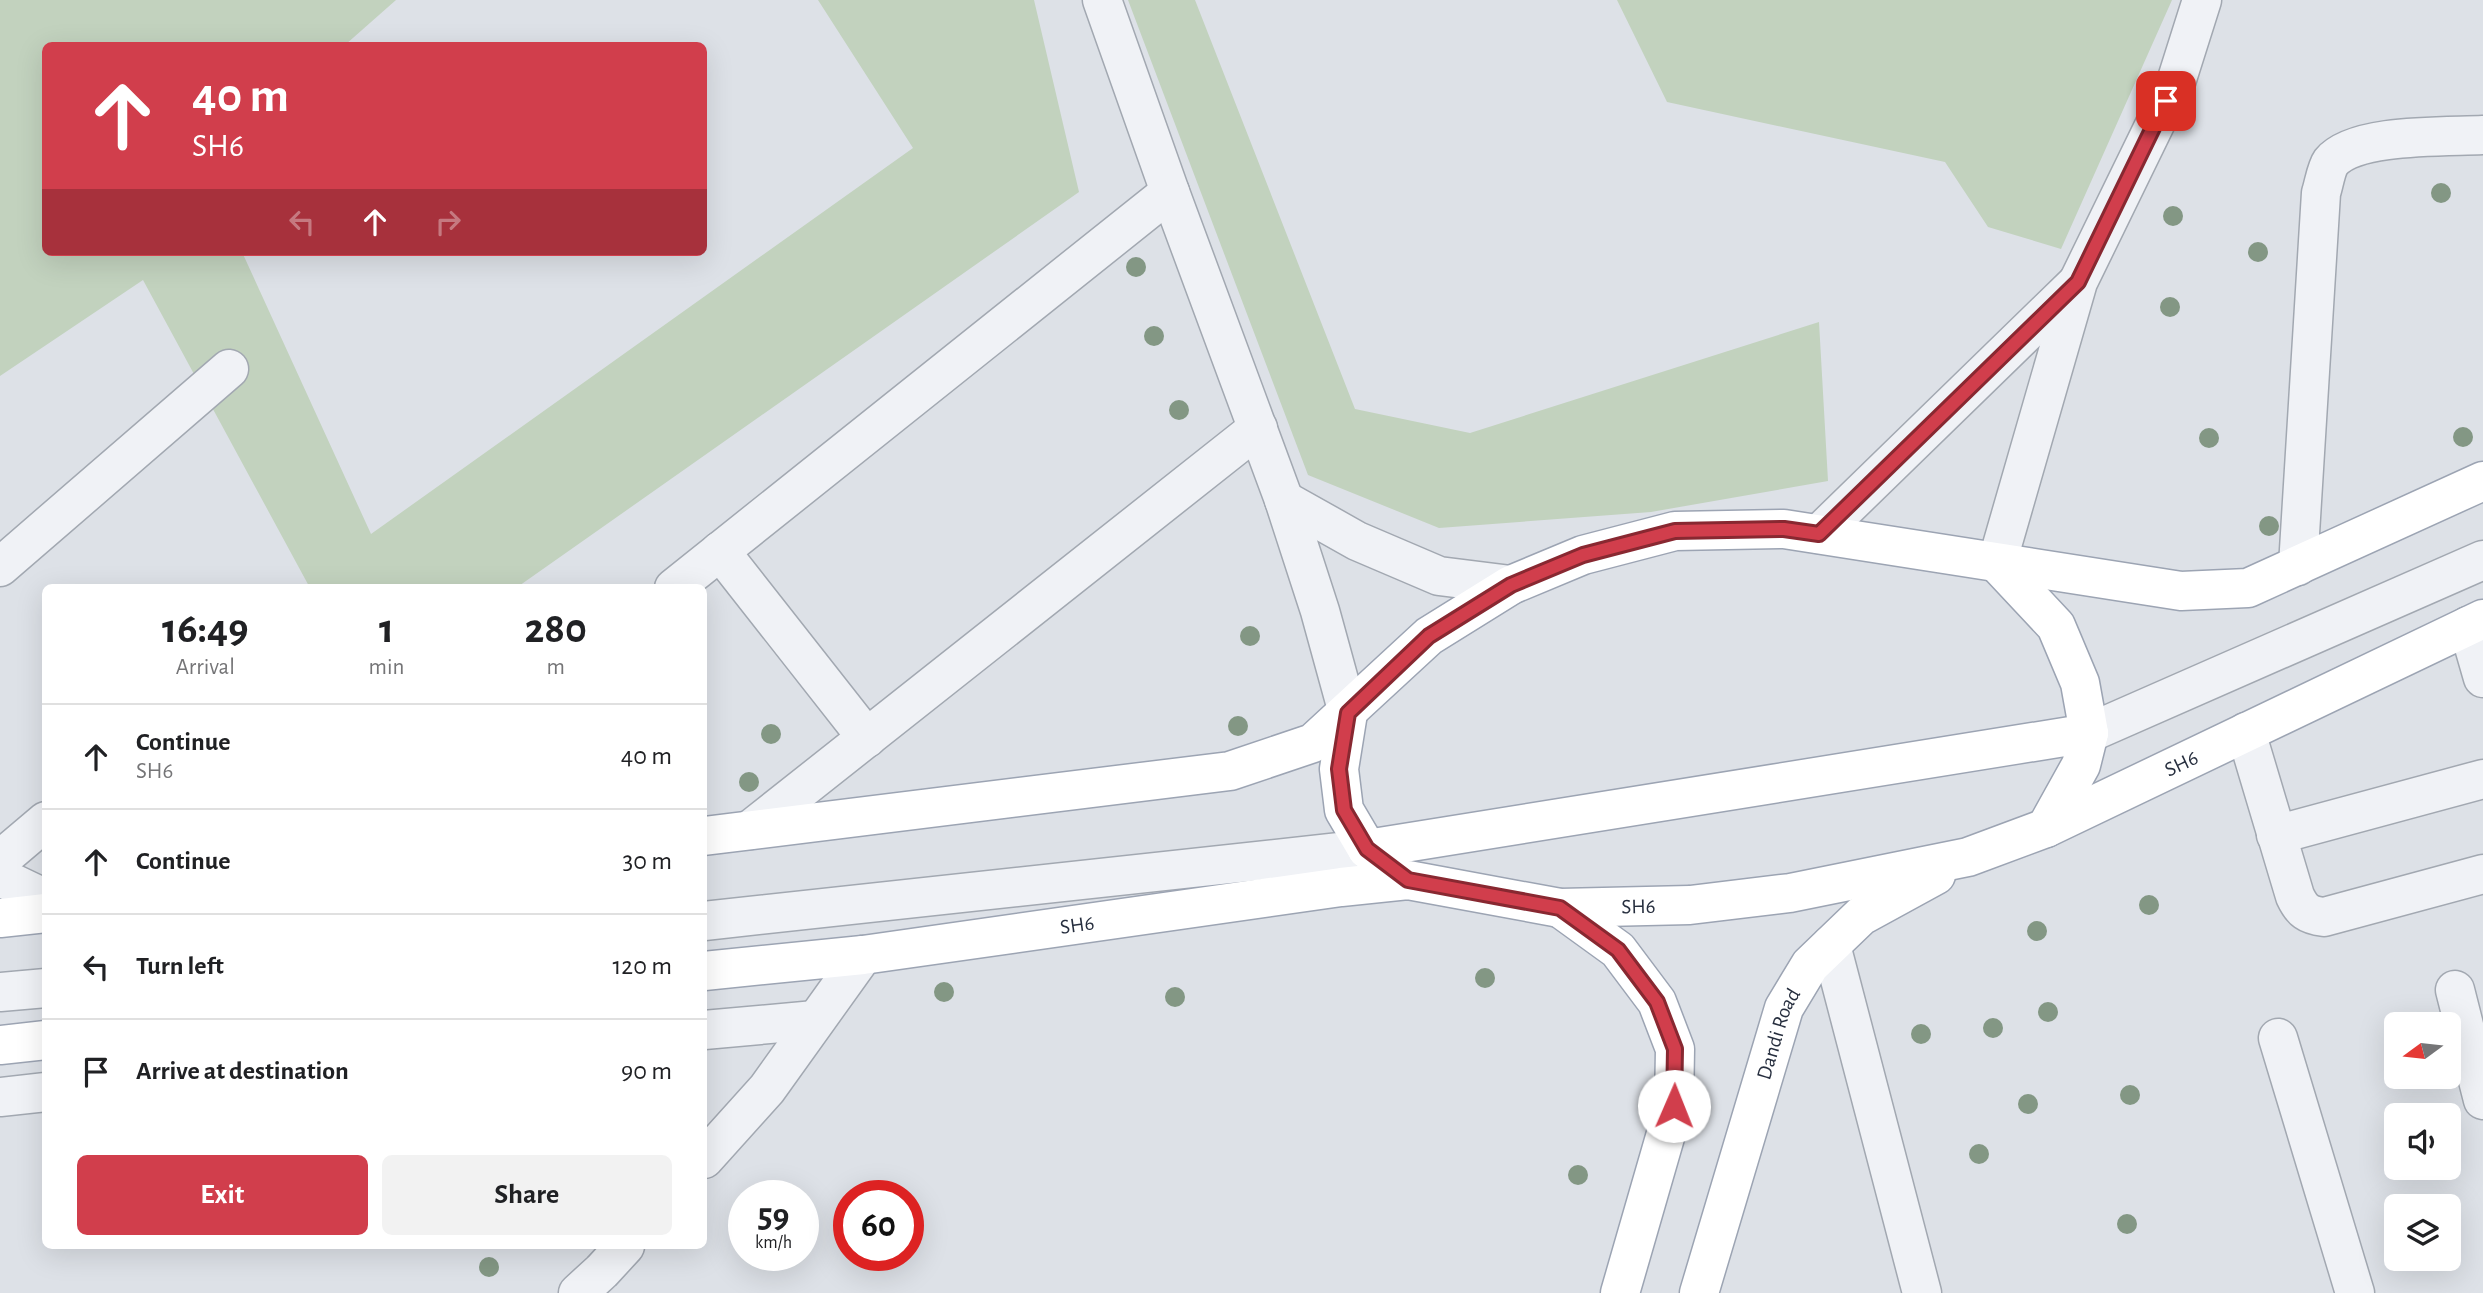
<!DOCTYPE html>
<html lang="en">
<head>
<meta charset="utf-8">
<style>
	:root { --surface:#fff; --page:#f2f2f2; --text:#202124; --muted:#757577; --line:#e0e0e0; --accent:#d13e4c }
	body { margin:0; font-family:"Alegreya Sans",sans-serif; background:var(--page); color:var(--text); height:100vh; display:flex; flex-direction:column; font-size:26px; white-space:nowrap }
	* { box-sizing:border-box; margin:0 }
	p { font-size:23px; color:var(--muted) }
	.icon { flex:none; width:38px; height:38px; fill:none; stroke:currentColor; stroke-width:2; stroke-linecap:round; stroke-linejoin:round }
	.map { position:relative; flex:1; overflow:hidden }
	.drawer { position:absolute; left:42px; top:584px; width:665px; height:665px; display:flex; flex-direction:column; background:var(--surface); border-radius:10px; box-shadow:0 7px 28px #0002 }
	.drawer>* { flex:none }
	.banner { position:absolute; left:42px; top:42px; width:665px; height:214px; border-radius:10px; box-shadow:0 7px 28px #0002; background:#d13e4c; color:#fff; overflow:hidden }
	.needle { width:46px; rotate:255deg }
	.fabs { position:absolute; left:2384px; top:1012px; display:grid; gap:14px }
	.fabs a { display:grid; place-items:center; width:77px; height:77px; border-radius:10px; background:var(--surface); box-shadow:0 7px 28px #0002; font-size:35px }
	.speed { position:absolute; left:728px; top:1180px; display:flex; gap:14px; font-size:35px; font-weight:700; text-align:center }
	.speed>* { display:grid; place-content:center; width:91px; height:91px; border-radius:50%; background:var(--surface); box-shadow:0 7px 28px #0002; line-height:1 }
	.speed small { font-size:18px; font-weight:400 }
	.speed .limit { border:10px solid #d22; background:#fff; color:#111 }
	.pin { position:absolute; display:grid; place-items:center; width:60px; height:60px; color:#fff; margin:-30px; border-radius:14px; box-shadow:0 4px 10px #0006 }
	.me { position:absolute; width:77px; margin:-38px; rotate:1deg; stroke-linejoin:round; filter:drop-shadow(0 0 5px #0008) }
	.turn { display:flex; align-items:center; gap:24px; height:147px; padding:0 35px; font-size:32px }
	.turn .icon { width:91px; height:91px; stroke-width:2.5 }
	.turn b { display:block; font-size:49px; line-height:60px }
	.lanes { display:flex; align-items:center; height:66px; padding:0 35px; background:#0003; justify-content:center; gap:35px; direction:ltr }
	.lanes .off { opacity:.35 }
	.eta { display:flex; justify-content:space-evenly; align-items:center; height:119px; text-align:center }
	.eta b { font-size:42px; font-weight:700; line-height:49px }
	.cta { display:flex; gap:14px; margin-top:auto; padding:14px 35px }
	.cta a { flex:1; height:80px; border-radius:10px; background:var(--accent); color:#fff; font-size:28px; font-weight:700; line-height:80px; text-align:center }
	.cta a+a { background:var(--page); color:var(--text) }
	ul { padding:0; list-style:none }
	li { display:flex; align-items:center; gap:21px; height:105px; padding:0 35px; border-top:2px solid var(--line) }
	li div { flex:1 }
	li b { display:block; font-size:26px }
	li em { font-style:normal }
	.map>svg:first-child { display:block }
	.green { fill:#c2d2be }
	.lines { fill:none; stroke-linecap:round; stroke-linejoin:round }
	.minor-casing { stroke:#a2a8b1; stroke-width:41 }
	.major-casing { stroke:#9ca4b3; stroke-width:41 }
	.minor { stroke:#f0f2f6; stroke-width:38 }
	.major { stroke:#fff; stroke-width:38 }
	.tree { fill:#839784 }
	.route-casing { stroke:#882831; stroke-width:18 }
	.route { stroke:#d13e4c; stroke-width:12 }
	.labels { text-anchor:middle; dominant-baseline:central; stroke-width:7; stroke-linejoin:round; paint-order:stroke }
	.street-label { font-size:21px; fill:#262e3e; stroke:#edf0f5 }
</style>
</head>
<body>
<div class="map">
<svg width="2483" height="1293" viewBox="0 0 2483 1293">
	<rect width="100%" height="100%" fill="#dde1e7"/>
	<g class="green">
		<path d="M0,0H396L345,45L46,46V252H242L371,534L913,148L818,0H1034L1079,192L516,588H310L143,280L0,376Z"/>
		<path d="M1128,0H1195L1355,409L1470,433L1819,322L1828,481L1651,512L1439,528L1308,475Z"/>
		<path d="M1617,0H2172L2061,249L1988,227L1945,162L1667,102Z"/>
	</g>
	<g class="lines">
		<defs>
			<g id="minor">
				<path d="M1102,0L1170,192L1284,500L1320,611L1348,713"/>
				<path d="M1284,500L1357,541L1439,576L1511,585"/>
				<path d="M1819,534L2077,283"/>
				<path d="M720,551L867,738"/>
				<path d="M1997,563L2078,282L2177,79L2202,0"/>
				<path d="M2298,566L2321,193C2324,184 2326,169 2331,162C2355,133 2446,137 2483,135"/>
				<path d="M0,567L229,369"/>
				<path d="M674,588L1170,192"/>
				<path d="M2468,626L2483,678"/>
				<path d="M2246,732L2295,896C2302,911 2308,915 2324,917L2483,874"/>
				<path d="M2089,733L2483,560"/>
				<path d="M750,830L1258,428"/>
				<path d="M2276,835L2483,779"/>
				<path d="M0,860L46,821"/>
				<path d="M0,877L46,899"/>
				<path d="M704,921L1367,849"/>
				<path d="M1831,945L1922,1293"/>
				<path d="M2455,990L2483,1100"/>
				<path d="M0,992L46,988"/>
				<path d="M704,1030L815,1020"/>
				<path d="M2278,1038L2355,1293"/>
				<path d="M0,1097L46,1092"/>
				<path d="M704,1159L767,1089L863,955"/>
				<path d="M578,1293L602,1271L625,1246"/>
			</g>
			<g id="major">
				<path d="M1997,563L2056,626L2080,683L2089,733L2081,765L2046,828"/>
				<path d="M1348,713L1339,769L1344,810L1367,849L1387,864"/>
				<path d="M704,836L1230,771L1313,743L1429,636L1511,585L1583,555L1675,531L1784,529L2181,591L2248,588L2483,481"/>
				<path d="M1367,849L2089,733"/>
				<path d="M1560,908L1618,950L1657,1002L1675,1049L1674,1106L1620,1293"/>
				<path d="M0,918L46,913"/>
				<path id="s1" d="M704,971L863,955L1341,887L1408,880L1560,908L1690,905L1790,893L1968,857L2046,828L2483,619"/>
				<path d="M0,1045L46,1040"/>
				<path id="s2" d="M1699,1293L1784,1008L1810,965L1861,916L1936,875"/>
			</g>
		</defs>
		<use href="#minor" class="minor-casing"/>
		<use href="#major" class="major-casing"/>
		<use href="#minor" class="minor"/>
		<use href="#major" class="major"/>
	</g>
	<g class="tree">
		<circle cx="2441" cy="193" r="10"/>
		<circle cx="2173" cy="216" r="10"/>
		<circle cx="2258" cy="252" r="10"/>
		<circle cx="1136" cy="267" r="10"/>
		<circle cx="2170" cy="307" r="10"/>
		<circle cx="1154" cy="336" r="10"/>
		<circle cx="1179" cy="410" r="10"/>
		<circle cx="2463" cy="437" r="10"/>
		<circle cx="2209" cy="438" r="10"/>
		<circle cx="2269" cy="526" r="10"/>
		<circle cx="1250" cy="636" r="10"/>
		<circle cx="1238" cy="726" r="10"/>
		<circle cx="771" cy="734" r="10"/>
		<circle cx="749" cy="782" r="10"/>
		<circle cx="2149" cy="905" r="10"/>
		<circle cx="2037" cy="931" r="10"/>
		<circle cx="1485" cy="978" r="10"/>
		<circle cx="944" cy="992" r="10"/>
		<circle cx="1175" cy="997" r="10"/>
		<circle cx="2048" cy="1012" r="10"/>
		<circle cx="1993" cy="1028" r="10"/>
		<circle cx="1921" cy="1034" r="10"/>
		<circle cx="2130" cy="1095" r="10"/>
		<circle cx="2028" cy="1104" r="10"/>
		<circle cx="1979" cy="1154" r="10"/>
		<circle cx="1578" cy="1175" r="10"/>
		<circle cx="2127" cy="1224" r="10"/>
		<circle cx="489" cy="1267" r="10"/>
	</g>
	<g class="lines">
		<defs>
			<path id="route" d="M1674,1106L1675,1049L1657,1002L1618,950L1560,908L1408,880L1367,849L1344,810L1339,769L1348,713L1429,636L1511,585L1583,555L1675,531L1784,529L1819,534L2078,282L2166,101"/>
		</defs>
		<use href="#route" class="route-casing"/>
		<use href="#route" class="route"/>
	</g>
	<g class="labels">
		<g class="street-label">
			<text stroke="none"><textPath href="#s1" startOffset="1510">SH6</textPath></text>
			<text stroke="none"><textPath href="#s1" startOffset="943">SH6</textPath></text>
			<text stroke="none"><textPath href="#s1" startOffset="376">SH6</textPath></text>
			<text stroke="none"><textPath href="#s2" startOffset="271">Dandi Road</textPath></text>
		</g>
	</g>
</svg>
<div class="fabs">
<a><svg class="needle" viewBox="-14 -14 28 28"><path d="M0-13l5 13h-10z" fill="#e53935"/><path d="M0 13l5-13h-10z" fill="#757577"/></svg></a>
<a><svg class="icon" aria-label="sound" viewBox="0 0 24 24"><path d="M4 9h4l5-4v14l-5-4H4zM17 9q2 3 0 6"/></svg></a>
<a><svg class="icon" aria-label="layers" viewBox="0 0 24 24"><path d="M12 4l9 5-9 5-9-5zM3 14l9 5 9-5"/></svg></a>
</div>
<div class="speed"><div>59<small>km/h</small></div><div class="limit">60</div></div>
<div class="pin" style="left:2166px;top:101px;background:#d93025"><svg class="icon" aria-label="arrive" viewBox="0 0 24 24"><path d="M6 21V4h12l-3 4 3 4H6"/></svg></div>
<svg class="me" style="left:1674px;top:1106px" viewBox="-20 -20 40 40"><circle r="19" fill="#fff"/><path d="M0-13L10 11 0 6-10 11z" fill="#d13e4c"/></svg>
<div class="banner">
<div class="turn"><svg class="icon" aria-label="ahead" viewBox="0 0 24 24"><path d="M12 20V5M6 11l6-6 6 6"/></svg><div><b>40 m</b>SH6</div></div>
<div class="lanes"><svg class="icon off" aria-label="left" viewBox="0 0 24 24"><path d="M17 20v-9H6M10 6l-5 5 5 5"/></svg><svg class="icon" aria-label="ahead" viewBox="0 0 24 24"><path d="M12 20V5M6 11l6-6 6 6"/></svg><svg class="icon off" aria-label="right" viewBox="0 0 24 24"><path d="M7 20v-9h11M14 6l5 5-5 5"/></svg></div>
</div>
<section class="drawer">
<div class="eta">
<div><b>16:49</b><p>Arrival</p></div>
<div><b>1</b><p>min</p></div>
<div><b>280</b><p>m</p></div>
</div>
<ul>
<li><svg class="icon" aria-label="ahead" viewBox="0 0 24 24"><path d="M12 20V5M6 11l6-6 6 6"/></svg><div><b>Continue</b><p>SH6</p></div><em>40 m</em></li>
<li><svg class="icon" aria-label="ahead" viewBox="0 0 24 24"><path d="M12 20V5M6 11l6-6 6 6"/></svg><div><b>Continue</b></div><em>30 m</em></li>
<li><svg class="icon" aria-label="left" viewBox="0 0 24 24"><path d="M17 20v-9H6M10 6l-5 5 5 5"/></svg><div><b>Turn left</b></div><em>120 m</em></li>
<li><svg class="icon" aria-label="arrive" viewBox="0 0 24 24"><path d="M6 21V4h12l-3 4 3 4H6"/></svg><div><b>Arrive at destination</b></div><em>90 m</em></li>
</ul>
<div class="cta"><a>Exit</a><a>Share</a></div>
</section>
</div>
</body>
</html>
